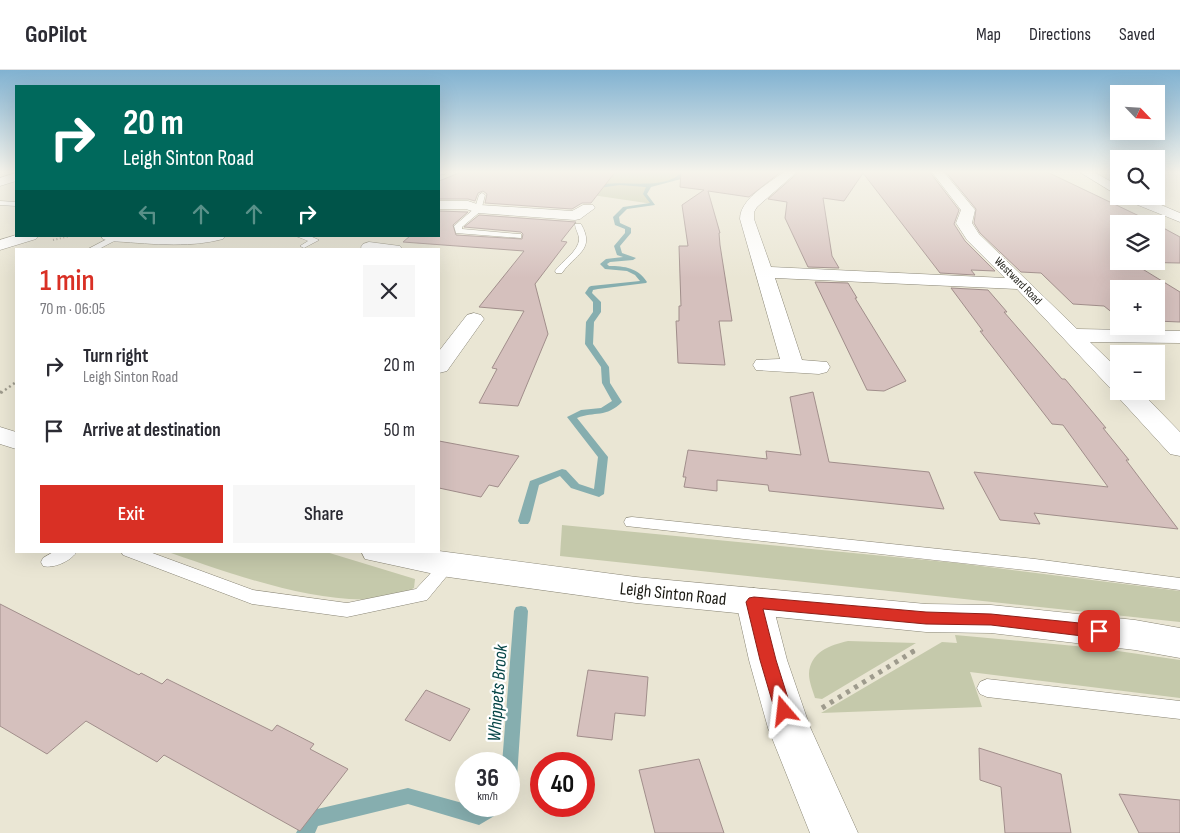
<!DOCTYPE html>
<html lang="en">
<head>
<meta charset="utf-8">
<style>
	:root { --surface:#fff; --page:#f7f7f7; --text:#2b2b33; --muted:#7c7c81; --line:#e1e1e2; --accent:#d93025 }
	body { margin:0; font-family:"Sofia Sans Condensed",sans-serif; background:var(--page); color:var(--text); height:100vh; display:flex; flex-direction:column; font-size:19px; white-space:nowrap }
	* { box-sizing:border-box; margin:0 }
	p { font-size:16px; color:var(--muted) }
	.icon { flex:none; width:28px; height:28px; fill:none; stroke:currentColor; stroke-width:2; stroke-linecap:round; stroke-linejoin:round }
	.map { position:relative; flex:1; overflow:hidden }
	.sheet { position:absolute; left:15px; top:178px; width:425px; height:305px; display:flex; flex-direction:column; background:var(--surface); border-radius:0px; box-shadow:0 5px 20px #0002 }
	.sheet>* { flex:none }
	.hud { position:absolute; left:15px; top:15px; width:425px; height:152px; border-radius:0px; box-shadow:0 5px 20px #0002; background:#00695c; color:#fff; overflow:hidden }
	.needle { width:32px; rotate:115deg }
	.controls { position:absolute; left:1110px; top:15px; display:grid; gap:10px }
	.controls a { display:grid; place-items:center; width:55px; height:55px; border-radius:0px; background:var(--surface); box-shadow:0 5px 20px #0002; font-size:25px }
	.speed { position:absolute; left:455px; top:682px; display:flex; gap:10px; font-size:25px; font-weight:700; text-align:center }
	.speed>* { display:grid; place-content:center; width:65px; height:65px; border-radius:50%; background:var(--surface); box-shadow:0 5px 20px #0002; line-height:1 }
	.speed small { font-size:12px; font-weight:400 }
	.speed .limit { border:8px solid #d22; background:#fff; color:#111 }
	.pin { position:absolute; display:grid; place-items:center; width:42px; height:42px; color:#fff; margin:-21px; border-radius:10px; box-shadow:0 2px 8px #0006 }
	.me { position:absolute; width:55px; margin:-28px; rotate:343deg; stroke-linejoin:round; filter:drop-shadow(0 0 4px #0008) }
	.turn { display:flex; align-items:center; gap:18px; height:105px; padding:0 25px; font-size:22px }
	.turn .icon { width:65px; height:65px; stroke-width:2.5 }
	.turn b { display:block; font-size:35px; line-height:42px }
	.lanes { display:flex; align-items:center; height:48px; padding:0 25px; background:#0003; justify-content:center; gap:25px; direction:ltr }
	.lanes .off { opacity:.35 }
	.round { display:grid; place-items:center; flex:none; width:52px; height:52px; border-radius:0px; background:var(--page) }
	.headline { display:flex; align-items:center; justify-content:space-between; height:85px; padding:0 25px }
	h1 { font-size:30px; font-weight:600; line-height:38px; color:var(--accent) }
	.cta { display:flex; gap:10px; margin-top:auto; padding:10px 25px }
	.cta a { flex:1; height:58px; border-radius:0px; background:var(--accent); color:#fff; font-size:20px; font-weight:600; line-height:58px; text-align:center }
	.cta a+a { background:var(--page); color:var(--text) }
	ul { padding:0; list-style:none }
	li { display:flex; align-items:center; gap:15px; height:65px; padding:0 25px }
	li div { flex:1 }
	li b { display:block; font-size:19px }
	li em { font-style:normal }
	header { display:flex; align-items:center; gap:30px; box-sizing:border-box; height:70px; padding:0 25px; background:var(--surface); border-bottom:1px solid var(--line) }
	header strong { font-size:24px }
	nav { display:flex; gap:28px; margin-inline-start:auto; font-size:18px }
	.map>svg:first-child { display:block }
	.green { fill:#c5c9ab }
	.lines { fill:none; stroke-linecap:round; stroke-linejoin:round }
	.stream { fill:#86aeaf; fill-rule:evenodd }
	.building { fill:#d5c0bd; stroke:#a18e8b }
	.service-casing { stroke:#898575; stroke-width:1 }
	.minor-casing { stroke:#898575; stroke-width:1 }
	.tertiary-casing { stroke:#898575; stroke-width:1 }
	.secondary-casing { stroke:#898575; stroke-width:1 }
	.path-far4 { stroke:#9e9b8d; stroke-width:2; stroke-dasharray:1 2.5; stroke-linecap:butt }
	.path-far3 { stroke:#9e9b8d; stroke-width:2.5; stroke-dasharray:2 3; stroke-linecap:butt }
	.path-far2 { stroke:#9e9b8d; stroke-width:3; stroke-dasharray:2.5 4; stroke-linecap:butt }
	.path-far1 { stroke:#9e9b8d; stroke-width:4; stroke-dasharray:3 4.5; stroke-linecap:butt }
	.path { stroke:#9e9b8d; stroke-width:5; stroke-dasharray:4 5.5; stroke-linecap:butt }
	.service { fill:#fff; fill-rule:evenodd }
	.minor { fill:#fff; fill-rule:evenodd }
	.tertiary { fill:#fff; fill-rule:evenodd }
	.secondary { fill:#fff; fill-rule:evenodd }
	.route { fill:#d93025; stroke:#8d1f18 }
	.labels { text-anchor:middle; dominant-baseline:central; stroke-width:4.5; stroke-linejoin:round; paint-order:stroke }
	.far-street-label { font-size:12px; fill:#1a1912; stroke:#fff }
	.near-street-label { font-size:18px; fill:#1a1912; stroke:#fff }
	.near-water-label { font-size:19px; font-style:italic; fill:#074648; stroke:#fff }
</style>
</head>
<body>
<header>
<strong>GoPilot</strong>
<nav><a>Map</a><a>Directions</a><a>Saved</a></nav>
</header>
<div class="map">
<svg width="1180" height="763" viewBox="0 0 1180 763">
	<rect width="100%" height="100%" fill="#eae6d4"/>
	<g class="green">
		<path d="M460,101H541L600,107L611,101H685L679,108L649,116L645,124L653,134L565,121L544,112L457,102Z"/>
		<path d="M562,455L957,493L1180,521V552L560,486Z"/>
		<path d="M165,481H323L415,509L414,518C356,552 224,501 165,481Z"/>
		<path d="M955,565L1097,578L1180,590V628L970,602L982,637L821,643L942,572L957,573Z"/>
		<path d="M848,571L916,573L822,629L815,628C813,621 809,612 809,604C810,582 830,575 848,571Z"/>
	</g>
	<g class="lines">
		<g class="stream">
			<path d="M682,101H686L681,109L651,117L647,124L655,135L627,139L619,147L620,153L631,158V163L620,176L622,183L636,188L633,190L610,192L607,194L609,196C625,196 638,198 647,212L646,213L598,219L593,220L592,223L601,232V242L594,252L593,274L609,297L610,313L622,332C606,348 595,341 577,348L608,387L604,424L599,427L571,418L560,406L539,415L530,451L528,454H520L518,451L530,411L562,399L566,400L579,414L594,419L598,387L567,347L581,340L601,338L612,331L602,313L601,297L585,274L586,252L593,242V232L585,223L589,217L591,216L640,211L635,205L627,201L605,199L600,194L606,189L623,187L617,185L614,176L625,163V159L615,155L613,147L623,137L650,133L643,124L646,117L620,115L591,119L589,118C614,106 665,124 682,101Z"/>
			<path d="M521,536L526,537L528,541L517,708L515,714L509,716V694H502L514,541L516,537Z"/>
			<path d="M408,718L466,734V736H503L501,742L479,755L408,734L318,756L315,763H296L307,743L313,740Z"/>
		</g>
	</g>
	<g class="building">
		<path d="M464,101H616L591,133H582L572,139L485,133L487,124L483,121L478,123L475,131L468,129H439V111Z"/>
		<path d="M681,101H782L749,127L708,121L720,163H719L720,175L732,251H719L725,295L678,293L676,251H679V236H681L679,176H688L682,135L704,120L680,117Z"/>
		<path d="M800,101H929L959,140L954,154L965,171L995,201L971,200L975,205L940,203L863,103L844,131L823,128L832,186L839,198L808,197L785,148L787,132L768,129Z"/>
		<path d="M945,101H1045L1156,154H1119V191H1156V154L1180,167V193L1131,192L1180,222V252L1156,251V219H1119V248L1104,236L1073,234L1041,203L1021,202L980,163L974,153L976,139Z"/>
		<path d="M439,141L468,142L453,155L456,165L522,169L523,164L521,162L464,157L479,145L576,152L561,171L567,172L535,214L548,264L518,336L479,333L497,299L492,298L524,241L479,237L524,181L403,172L410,166H439Z"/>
		<path d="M815,212L848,213L857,228H855L906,311L884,321L867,320Z"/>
		<path d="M951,218L988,220L1007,242H1004L1062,309H1065L1106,358H1103L1129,390H1126L1178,459L1034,443L1040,454L1000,450L974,402L1108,417L1063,355L1052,354L980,261H983Z"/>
		<path d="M813,322L829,392L929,402L944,439L769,421L768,415L717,410V421L684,417L686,407H683L688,380L767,389L766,381L801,385L790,327Z"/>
		<path d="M439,371L519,386L498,417L489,415L481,427L439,418Z"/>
		<path d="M0,534L139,605L141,603L162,614L167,609L272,661L277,655L314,674L310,679L348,699L300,761L164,685L157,692L86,651L47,684L0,656Z"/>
		<path d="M588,600L648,607L645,646L615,643L612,670L577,666Z"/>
		<path d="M426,620L470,639L450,671L405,650Z"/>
		<path d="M979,678L1061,704L1071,763H1005L1001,717L980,710Z"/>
		<path d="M699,689L724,763H655L639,700Z"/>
		<path d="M1119,724L1180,730V763H1139Z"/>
	</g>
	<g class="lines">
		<defs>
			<g id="service">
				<path d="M482,123L485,125L481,141L462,157V159L518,164H521V168L456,163L454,156L475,138L479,125Z"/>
				<path d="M0,131L16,132V136L0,135Z"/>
				<path d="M575,154H581C596,180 575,184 562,203H556L555,201C561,192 579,181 579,169C579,164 575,159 575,154Z"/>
				<path d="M113,166L122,167L99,179H88Z"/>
				<path d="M296,166H310L319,170L304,178L300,176L308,171Z"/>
				<path d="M632,447L1035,489L1180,508V520L1035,501L626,456L624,452L626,448Z"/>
				<path d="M55,481H77C72,491 53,499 43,496L41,492L43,488Z"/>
				<path d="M121,481H147L253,520L347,533L416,519L442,491L448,489L454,491L456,495L427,530L347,547L252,534L123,485Z"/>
				<path d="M987,609L1180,631V649L987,627L980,624L977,618L980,612Z"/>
			</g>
			<g id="minor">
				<path d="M439,101H447L445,104L439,105Z"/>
				<path d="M785,101H798L757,137L754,142V149L771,197L1005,208L967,170L956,153L961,140L931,101H943L975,140L972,153L979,164L1077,259L1180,261V273L1090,272L1119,300V321H1140L1180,362V386L1170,384L1117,326L1115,320L1111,319L1017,219L775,208L802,290L827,292L830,297L827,302L819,304L756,300L753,295L756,290L780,289L740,149C740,128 770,113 785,101Z"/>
				<path d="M1078,101H1092L1119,116V126Z"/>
				<path d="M16,103V111L0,116V108Z"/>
				<path d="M1121,126H1140L1180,143V152L1123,129Z"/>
				<path d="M439,131H468L480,135L572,141L583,135H593L595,138L580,149L575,150L478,143L466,139H439Z"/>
				<path d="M16,165L38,166L36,169L0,180V170Z"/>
				<path d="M101,166H225L223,169C185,179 147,173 109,171L103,169Z"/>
				<path d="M369,172L400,176L402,179H362L361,177L363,174Z"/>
				<path d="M474,243L481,245L484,249L447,301L439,303V281L467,245Z"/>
			</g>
			<path id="tertiary" d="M754,518L767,522L772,532L787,590L810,657L858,763H810L768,658L749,590L736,532L741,522Z"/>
			<g id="secondary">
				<path d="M0,357L16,362V379L0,374Z"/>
				<path d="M361,481H439L636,507L926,534L991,535L1135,550L1180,558V588L1135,580L991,563L926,562L636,533L448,507L365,489Z"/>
			</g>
		</defs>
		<use href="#service" class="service-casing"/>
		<use href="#minor" class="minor-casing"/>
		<use href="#tertiary" class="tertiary-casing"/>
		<use href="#secondary" class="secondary-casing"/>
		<path class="path-far4" d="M53,170L70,166"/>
		<path class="path-far3" d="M1,323L16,312"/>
		<path class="path-far2" d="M0,323L2,321"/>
		<path class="path-far1" d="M912,582L917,579"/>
		<path class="path" d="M822,638L914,581"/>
		<use href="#service" class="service"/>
		<use href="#minor" class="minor"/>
		<use href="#tertiary" class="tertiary"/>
		<use href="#secondary" class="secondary"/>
	</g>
	<linearGradient id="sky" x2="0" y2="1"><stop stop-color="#81b2d1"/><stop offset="0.49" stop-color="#f6f4ec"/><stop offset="1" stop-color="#f6f4ec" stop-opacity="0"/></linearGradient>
	<rect width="1180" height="208" fill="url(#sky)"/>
	<path class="route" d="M754,527L926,542L991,544L1099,555L1104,557L1107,561L1104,566L1099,568L991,555L926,554L763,539L776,590L792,641L790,647L784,649L777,647L775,641L760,590L746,532L749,528Z"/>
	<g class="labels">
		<g class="far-street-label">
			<text transform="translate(1018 211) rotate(45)">Westward Road</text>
		</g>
		<g class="near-street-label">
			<text transform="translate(673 524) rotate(6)">Leigh Sinton Road</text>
		</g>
		<g class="near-water-label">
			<text transform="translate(498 623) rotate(-86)">Whippets Brook</text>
		</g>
	</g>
</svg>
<div class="controls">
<a><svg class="needle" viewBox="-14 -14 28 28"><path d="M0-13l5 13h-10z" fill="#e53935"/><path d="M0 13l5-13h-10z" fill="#7c7c81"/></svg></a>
<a><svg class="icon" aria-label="search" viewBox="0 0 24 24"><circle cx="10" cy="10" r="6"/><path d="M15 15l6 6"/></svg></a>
<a><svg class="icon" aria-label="layers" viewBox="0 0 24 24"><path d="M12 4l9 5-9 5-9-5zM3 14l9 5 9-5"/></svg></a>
<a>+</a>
<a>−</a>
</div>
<div class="speed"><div>36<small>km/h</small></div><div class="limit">40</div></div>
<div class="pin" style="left:1099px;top:561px;background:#d93025"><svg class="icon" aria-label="arrive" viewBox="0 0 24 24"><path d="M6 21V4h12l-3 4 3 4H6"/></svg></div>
<svg class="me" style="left:784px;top:641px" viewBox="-20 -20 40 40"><path d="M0-17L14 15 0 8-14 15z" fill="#d93025" stroke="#fff" stroke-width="4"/></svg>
<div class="hud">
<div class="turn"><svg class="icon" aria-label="right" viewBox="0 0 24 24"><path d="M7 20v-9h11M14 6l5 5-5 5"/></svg><div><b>20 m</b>Leigh Sinton Road</div></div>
<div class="lanes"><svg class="icon off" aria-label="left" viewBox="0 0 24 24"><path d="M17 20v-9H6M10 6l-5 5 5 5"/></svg><svg class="icon off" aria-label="ahead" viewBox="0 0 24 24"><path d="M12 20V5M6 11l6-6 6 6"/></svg><svg class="icon off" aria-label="ahead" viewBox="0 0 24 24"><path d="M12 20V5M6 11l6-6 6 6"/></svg><svg class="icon" aria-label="right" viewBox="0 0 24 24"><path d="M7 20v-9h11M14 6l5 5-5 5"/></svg></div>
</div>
<section class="sheet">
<div class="headline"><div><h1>1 min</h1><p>70 m · 06:05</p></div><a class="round"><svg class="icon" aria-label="close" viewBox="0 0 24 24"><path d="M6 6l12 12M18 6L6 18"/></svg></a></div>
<ul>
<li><svg class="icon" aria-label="right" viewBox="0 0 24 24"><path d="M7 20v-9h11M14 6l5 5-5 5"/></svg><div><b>Turn right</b><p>Leigh Sinton Road</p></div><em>20 m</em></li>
<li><svg class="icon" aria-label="arrive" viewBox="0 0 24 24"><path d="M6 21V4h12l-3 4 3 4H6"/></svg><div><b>Arrive at destination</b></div><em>50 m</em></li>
</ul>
<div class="cta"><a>Exit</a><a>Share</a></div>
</section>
</div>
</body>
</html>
